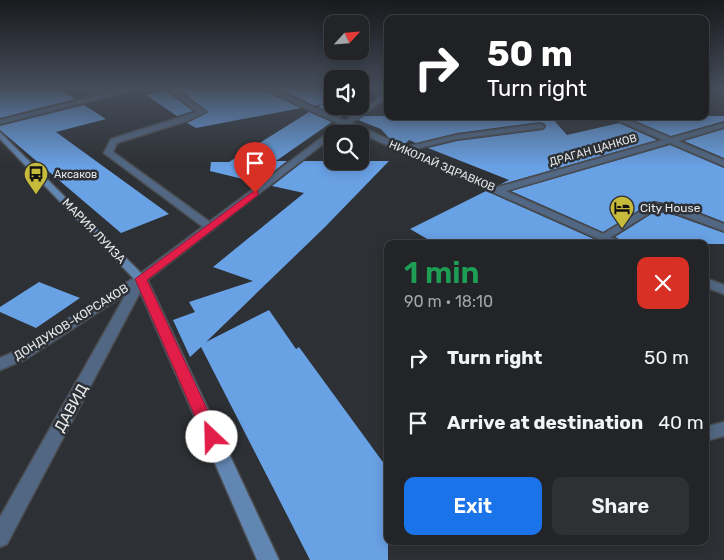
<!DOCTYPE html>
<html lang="en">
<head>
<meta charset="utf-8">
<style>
	:root { --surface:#222427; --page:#2e3033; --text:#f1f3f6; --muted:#a2a4a7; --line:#3f4144; --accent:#1a73e8 }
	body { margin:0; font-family:Rubik,sans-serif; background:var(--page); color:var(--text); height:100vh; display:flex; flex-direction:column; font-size:19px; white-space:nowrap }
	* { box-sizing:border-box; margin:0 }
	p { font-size:16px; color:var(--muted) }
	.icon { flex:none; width:28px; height:28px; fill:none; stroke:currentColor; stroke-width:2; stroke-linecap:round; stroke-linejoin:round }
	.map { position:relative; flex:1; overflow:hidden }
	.side { position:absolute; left:384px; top:240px; width:325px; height:305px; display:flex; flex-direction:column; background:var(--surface); border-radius:10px; box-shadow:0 2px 12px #0003,0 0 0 1px var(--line) }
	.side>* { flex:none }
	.banner { position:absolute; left:384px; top:15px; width:325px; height:105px; border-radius:10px; box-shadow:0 2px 12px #0003,0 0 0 1px var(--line); background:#202124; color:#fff; overflow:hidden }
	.needle { width:32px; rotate:64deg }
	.buttons { position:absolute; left:324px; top:15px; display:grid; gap:10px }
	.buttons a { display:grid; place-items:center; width:45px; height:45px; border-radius:10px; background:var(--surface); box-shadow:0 2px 12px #0003,0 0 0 1px var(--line); font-size:25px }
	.pin { position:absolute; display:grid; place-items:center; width:42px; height:42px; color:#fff; margin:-51px -21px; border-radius:50% 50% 50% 0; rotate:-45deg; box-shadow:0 0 5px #0007 }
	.pin .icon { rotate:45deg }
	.me { position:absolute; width:55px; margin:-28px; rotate:336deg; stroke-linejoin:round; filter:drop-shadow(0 0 4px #0008) }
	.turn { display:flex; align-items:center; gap:18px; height:105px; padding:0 20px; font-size:22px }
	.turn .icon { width:65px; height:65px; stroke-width:2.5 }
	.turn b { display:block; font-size:35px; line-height:42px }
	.round { display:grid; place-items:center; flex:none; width:52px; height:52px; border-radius:10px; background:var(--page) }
	.head { display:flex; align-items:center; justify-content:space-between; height:85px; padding:0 20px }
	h1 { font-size:30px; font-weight:600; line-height:38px; color:#1e9e55 }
	.primary-button { display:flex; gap:10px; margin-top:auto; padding:10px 20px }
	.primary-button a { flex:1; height:58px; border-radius:10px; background:var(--accent); color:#fff; font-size:20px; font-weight:600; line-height:58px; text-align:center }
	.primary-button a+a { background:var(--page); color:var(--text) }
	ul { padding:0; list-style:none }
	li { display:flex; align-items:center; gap:15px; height:65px; padding:0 20px }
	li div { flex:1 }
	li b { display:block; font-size:19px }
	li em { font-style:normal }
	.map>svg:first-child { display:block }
	.built { fill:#343b42 }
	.building { fill:#69a1e5 }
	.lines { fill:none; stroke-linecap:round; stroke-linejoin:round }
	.lane-casing { stroke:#4b4d51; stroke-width:3 }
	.street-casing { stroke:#4b4d51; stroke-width:3 }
	.secondary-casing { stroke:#4b4d51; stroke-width:3 }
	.lane { fill:#516783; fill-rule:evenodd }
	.street { fill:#516783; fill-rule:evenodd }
	.secondary { fill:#6286b2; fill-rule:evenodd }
	.route { fill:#e11d48; stroke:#92132f }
	.labels { text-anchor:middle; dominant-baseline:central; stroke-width:5; stroke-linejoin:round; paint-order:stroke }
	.far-street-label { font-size:11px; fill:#e6e8ea; stroke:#2d3034 }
	.far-poi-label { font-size:11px; fill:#e6e8ea; stroke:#2d3034; text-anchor:start }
	.poi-label { font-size:12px; fill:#e6e8ea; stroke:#2d3034; text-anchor:start }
	.street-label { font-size:12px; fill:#e6e8ea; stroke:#2d3034 }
	.near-street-label { font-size:15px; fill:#e6e8ea; stroke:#2d3034 }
</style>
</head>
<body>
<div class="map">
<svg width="724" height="560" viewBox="0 0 724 560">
	<rect width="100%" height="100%" fill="#2d3034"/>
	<path class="built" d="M0,88H121L0,119Z"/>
	<g class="building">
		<path d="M0,88H57L75,99L0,118Z"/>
		<path d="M177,88H259L301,108L196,128L187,123L208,112Z"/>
		<path d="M277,88H332V106H344L347,112L340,117L318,107L322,104L315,106Z"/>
		<path d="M165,90L193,111L177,116L146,95Z"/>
		<path d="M84,105L106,119L56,132L169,214L121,233L0,130V126Z"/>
		<path d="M309,112L332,122L276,161H287L259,183L210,171L211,162H229Z"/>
		<path d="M364,116H550L567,135L619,123L657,140L499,185L509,180L428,148L457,141L543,130L546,127L545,124L540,122L457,133L416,143L409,140L405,144L389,138L381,129L358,120Z"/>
		<path d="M649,116H724V121L671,136L633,120Z"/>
		<path d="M724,129V158L684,141Z"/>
		<path d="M670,145L724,168V222L686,207L654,201L603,232L511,191Z"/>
		<path d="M304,161H389L325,227L206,342L269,310L296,349L299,347L388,469V560H310L201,347L190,357L173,320L195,312L189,302L253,281L213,267L304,193L272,186Z"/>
		<path d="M486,191L605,244H436L410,229Z"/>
		<path d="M656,211L677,216L724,233V244H628L615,237Z"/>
		<path d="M39,282L80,298L36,328L0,312V307Z"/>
	</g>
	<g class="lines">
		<defs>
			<g id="lane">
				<path d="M165,88H173L206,112L190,120L117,143L113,152L214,225L215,227L214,229H206L104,153L111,139L197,112Z"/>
				<path d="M540,124L544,126L543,128L457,139L402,152L398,149L457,135Z"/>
				<path d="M654,203L685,209L724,224V231L678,214L656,209L608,239H600L598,237Z"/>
			</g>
			<g id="street">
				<path d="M129,88H142L0,124V120Z"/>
				<path d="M261,88H271L345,121L388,92V97L351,123L498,187L663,140L608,116H619L671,138L724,123V127L678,141L724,160V166L670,143L506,191L626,244H610L346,127L337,134H332V137L146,281L7,544L0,547V517L126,294L26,359L0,370V358L16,351L137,276L340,124Z"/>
				<path d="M705,278L724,285V294L705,287Z"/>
				<path d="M724,422V436L705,441V427Z"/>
			</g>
			<path id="secondary" d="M0,132L147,279L279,560H257L135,280L0,139Z"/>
		</defs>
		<use href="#lane" class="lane-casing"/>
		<use href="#street" class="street-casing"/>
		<use href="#secondary" class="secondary-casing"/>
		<use href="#lane" class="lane"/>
		<use href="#street" class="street"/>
		<use href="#secondary" class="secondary"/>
	</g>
	<linearGradient id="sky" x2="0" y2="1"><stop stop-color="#191a1d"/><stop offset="0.53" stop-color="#464e5c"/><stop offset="1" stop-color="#464e5c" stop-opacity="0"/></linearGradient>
	<rect width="724" height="167" fill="url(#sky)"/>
	<path class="route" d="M255,190L258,191V195L147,280L220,437L218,442L212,444L207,442L204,437L135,279Z"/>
	<defs>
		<symbol id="bus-pin" viewBox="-11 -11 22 30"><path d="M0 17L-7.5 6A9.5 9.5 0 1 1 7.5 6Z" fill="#c7bb3c" stroke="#2d3034"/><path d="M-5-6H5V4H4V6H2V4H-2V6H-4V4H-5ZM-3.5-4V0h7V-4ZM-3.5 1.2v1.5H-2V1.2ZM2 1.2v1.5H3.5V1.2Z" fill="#111"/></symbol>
		<symbol id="hotel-pin" viewBox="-11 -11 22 30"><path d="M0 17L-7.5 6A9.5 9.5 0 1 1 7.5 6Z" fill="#c7bb3c" stroke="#2d3034"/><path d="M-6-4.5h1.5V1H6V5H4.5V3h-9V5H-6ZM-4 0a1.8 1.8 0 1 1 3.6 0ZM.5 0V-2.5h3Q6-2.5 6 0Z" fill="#111"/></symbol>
	</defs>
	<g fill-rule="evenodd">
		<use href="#bus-pin" x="22" y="160" width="28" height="38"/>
		<use href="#hotel-pin" x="608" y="194" width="28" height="38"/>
	</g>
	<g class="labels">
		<g class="far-street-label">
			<text transform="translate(593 150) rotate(-16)">ДРАГАН ЦАНКОВ</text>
			<text transform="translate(442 166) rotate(23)">НИКОЛАЙ ЗДРАВКОВ</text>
		</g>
		<g class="far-poi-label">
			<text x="54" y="174">Аксаков</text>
		</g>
		<g class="poi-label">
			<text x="640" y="208">City House</text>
		</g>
		<g class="street-label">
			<text transform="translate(94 231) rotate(46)">МАРИЯ ЛУИЗА</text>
			<text transform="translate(71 322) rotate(-32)">ДОНДУКОВ-КОРСАКОВ</text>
		</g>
		<g class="near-street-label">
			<text transform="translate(71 408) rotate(-61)">ДАВИД</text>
		</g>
	</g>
</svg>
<div class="buttons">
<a><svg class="needle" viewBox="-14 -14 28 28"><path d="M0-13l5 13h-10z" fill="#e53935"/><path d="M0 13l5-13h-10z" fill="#a2a4a7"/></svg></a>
<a><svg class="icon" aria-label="sound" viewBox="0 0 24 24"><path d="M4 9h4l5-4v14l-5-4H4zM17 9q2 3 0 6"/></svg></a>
<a><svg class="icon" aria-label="search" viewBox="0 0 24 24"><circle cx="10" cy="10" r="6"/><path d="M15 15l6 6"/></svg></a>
</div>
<div class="pin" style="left:255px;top:193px;background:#d93025"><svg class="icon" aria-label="arrive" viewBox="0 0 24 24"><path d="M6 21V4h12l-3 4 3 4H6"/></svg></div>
<svg class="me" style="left:212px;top:437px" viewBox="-20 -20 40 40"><circle r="19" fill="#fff"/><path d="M0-13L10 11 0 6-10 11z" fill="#e11d48"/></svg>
<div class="banner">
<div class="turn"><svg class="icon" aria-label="right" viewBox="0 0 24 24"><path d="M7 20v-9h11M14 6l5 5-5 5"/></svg><div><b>50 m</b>Turn right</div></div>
</div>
<section class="side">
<div class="head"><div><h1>1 min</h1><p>90 m · 18:10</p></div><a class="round" style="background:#d93025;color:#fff"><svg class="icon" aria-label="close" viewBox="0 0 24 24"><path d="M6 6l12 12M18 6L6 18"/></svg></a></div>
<ul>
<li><svg class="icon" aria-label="right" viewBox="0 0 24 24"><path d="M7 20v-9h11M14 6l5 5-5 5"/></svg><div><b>Turn right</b></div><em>50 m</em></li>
<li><svg class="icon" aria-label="arrive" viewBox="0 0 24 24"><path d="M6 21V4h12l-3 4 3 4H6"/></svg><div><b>Arrive at destination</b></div><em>40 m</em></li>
</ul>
<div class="primary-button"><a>Exit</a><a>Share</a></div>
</section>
</div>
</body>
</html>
